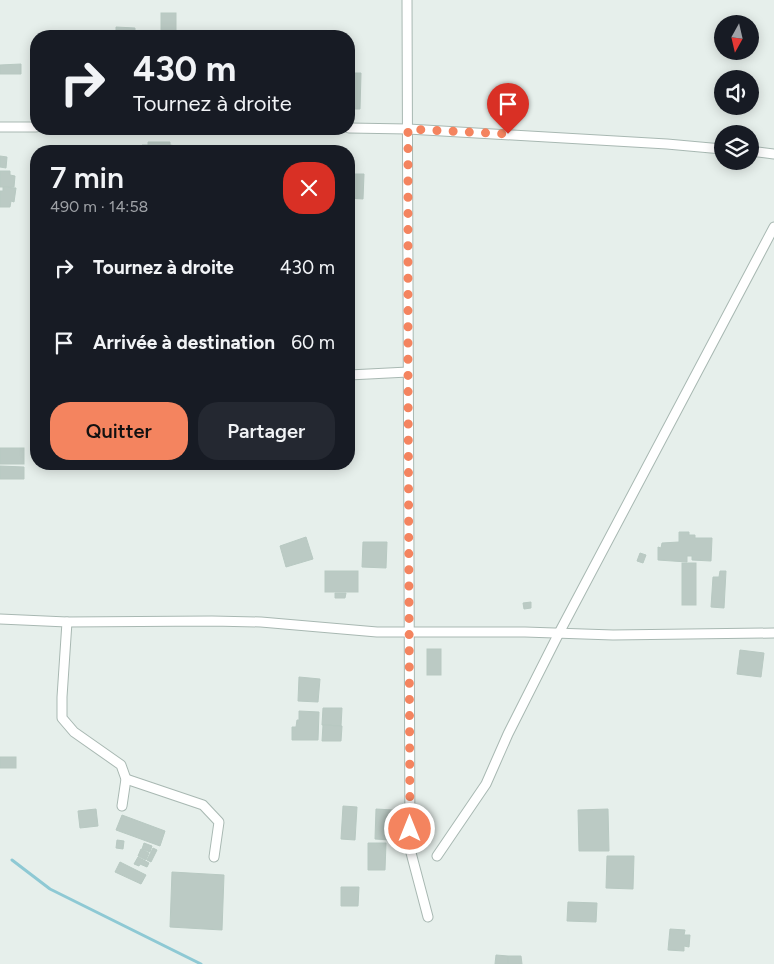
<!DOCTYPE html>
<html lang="fr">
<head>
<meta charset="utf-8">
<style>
	:root { --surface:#171b24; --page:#242831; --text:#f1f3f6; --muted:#9ea1a6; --accent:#f4845f }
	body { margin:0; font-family:Figtree,sans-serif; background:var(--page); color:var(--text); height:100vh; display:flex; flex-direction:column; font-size:19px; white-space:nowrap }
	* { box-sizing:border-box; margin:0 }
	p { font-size:16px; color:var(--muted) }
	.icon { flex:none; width:28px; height:28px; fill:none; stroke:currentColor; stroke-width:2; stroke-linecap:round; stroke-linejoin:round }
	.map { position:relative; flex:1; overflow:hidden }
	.drawer { position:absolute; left:30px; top:145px; width:325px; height:325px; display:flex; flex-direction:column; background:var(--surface); border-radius:20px; box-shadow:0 2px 12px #0003 }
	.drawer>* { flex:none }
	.top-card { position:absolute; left:30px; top:30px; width:325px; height:105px; border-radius:20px; box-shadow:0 2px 12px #0003; background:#171b24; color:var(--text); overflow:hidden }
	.needle { width:32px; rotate:188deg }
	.buttons { position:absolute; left:714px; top:15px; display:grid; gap:10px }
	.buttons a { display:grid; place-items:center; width:45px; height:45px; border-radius:50%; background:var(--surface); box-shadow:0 2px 12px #0003; font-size:25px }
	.pin { position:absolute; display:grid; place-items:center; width:42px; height:42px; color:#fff; margin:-51px -21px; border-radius:50% 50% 50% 0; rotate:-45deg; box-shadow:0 0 5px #0007 }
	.pin .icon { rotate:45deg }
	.me { position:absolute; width:55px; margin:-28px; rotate:0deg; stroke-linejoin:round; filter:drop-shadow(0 0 4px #0008) }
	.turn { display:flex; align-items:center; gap:18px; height:105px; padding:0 20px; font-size:22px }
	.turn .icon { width:65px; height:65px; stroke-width:2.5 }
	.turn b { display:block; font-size:35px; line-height:42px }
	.round { display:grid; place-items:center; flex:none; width:52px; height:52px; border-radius:20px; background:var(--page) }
	.overview { display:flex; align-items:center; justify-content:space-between; height:85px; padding:0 20px }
	h1 { font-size:30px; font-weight:600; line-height:38px }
	.cta { display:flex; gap:10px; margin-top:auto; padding:10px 20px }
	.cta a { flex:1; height:58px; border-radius:20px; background:var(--accent); color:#111; font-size:20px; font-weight:600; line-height:58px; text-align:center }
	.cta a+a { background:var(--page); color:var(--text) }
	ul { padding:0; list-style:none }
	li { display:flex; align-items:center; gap:15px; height:75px; padding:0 20px }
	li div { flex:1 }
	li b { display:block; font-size:19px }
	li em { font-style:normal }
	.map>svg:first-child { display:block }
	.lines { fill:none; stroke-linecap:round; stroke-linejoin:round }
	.stream { stroke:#8ec9d4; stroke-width:3 }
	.building { fill:#bbcac4; stroke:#b8c9c2 }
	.street-casing { stroke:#a8b8b2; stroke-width:11 }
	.street { stroke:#fff; stroke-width:9 }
	.route { stroke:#f4845f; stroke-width:9; stroke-dasharray:0 16.2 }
</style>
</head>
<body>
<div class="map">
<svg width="774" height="964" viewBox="0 0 774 964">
	<rect width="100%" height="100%" fill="#e6efeb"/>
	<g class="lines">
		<path class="stream" d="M12,860L50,889L201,964"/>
	</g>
	<g class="building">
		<rect x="161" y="13" width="15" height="23"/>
		<path d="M116,27L135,28V36H116Z"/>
		<path d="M21,64V74H0V65Z"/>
		<path d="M349,73H361L360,109H353V95H349Z"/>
		<rect x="349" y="95" width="3" height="14"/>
		<path d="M148,142H170V145L176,146V151H142V145H148Z"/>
		<path d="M0,156L7,157L6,168L0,167Z"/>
		<path d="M0,171H10V175L15,176L14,187H0Z"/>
		<path d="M349,174H364L363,199L349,198Z"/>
		<path d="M3,187L16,188L14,202L11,201L10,207H0V191H3Z"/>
		<rect x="0" y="448" width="24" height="16"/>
		<path d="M0,466L24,467V479H0Z"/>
		<path d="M679,532H689V535H695V538H712L711,561L692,560V556H687V562L658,560V547L661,548L662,543L679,542Z"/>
		<path d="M306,537L313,559L286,567L280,546Z"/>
		<path d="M363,542H387L386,568L362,567Z"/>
		<path d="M640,553L646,555L643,563L637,561Z"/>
		<rect x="682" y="563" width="14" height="42"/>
		<rect x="325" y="571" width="33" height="21"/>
		<path d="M720,571H726L724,608L711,607L713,577H719Z"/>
		<path d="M335,593H346L345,598H335Z"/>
		<path d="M531,602V608L524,609L523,603Z"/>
		<rect x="427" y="649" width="14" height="26"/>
		<path d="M740,650L764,653L761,677L737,674Z"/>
		<path d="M299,677L320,679L318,702L298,701Z"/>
		<path d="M323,708H342L341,726L322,725Z"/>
		<path d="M299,711L319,712L318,740H292V727H296L297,720H299Z"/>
		<path d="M323,725L342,726L341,741H322Z"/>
		<rect x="0" y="757" width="16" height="11"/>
		<path d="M343,806L357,807L355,840L341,839Z"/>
		<path d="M96,809L98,826L80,828L78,811Z"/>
		<path d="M376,809L393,810L391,840L375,839Z"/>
		<path d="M608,809L609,851H579L578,810Z"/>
		<path d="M122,815L165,831L160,846L116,830Z"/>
		<path d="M117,840L124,841L123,849L116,848Z"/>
		<path d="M144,843L152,846L150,852L142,849Z"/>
		<path d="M368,843H386L385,870H368Z"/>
		<path d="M153,848L157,850L151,862L147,860Z"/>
		<path d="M141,849L149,853L146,860L138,856Z"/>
		<path d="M607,856H634L633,889L606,888Z"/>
		<path d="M138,857L149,863L147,867L140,864L139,866L134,864Z"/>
		<path d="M120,862L146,875L141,884L115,872Z"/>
		<path d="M172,872L224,875L222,930L170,927Z"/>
		<path d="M341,887H359L358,906H341Z"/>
		<path d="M568,902L597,903L596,922L567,921Z"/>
		<path d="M670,929L685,930L684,935H690L689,947L684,946V951L668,950Z"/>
		<path d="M496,955L508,956V964H495Z"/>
		<path d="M508,956H521L522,964H508Z"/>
	</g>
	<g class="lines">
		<defs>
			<g id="street">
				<path d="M407,0L410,849L428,917"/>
				<path d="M0,127H36"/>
				<path d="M349,128L408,129L667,144L722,149"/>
				<path d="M750,151L774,154"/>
				<path d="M349,375L408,372"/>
				<path d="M0,619L67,622L212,621L261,622L377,632H525L613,635L774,633"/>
				<path d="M67,622L62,697V718L74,732L121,765L126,779L122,806"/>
				<path d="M126,779L203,805L219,822L214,857"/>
				<path d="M437,856L486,784L508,734L559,633L774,227"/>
			</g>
		</defs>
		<use href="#street" class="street-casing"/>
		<use href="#street" class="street"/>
	</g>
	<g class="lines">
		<path class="route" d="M410,829L408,372V129L508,134"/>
	</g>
</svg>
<div class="buttons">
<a><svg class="needle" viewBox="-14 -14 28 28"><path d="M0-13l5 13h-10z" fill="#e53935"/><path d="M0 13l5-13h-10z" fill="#9ea1a6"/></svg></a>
<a><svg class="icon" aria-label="sound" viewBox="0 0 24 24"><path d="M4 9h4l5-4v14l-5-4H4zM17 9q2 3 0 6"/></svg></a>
<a><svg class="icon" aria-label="layers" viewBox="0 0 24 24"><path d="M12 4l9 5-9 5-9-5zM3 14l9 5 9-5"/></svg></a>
</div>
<div class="pin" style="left:508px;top:134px;background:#d93025"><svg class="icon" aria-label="arrive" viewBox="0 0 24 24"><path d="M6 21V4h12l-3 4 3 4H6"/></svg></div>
<svg class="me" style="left:410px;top:829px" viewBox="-20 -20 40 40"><circle r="17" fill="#f4845f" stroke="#fff" stroke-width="3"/><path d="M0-11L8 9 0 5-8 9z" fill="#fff"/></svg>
<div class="top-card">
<div class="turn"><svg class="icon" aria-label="right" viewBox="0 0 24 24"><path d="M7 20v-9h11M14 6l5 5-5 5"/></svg><div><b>430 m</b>Tournez à droite</div></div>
</div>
<section class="drawer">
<div class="overview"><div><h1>7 min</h1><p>490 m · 14:58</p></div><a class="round" style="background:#d93025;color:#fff"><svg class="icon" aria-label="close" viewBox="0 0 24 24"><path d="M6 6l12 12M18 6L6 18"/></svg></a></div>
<ul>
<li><svg class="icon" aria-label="right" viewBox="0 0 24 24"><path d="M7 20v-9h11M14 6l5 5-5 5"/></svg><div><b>Tournez à droite</b></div><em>430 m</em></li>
<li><svg class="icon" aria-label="arrive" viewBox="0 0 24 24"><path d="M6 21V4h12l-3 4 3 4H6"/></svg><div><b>Arrivée à destination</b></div><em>60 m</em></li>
</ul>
<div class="cta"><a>Quitter</a><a>Partager</a></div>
</section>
</div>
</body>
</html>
